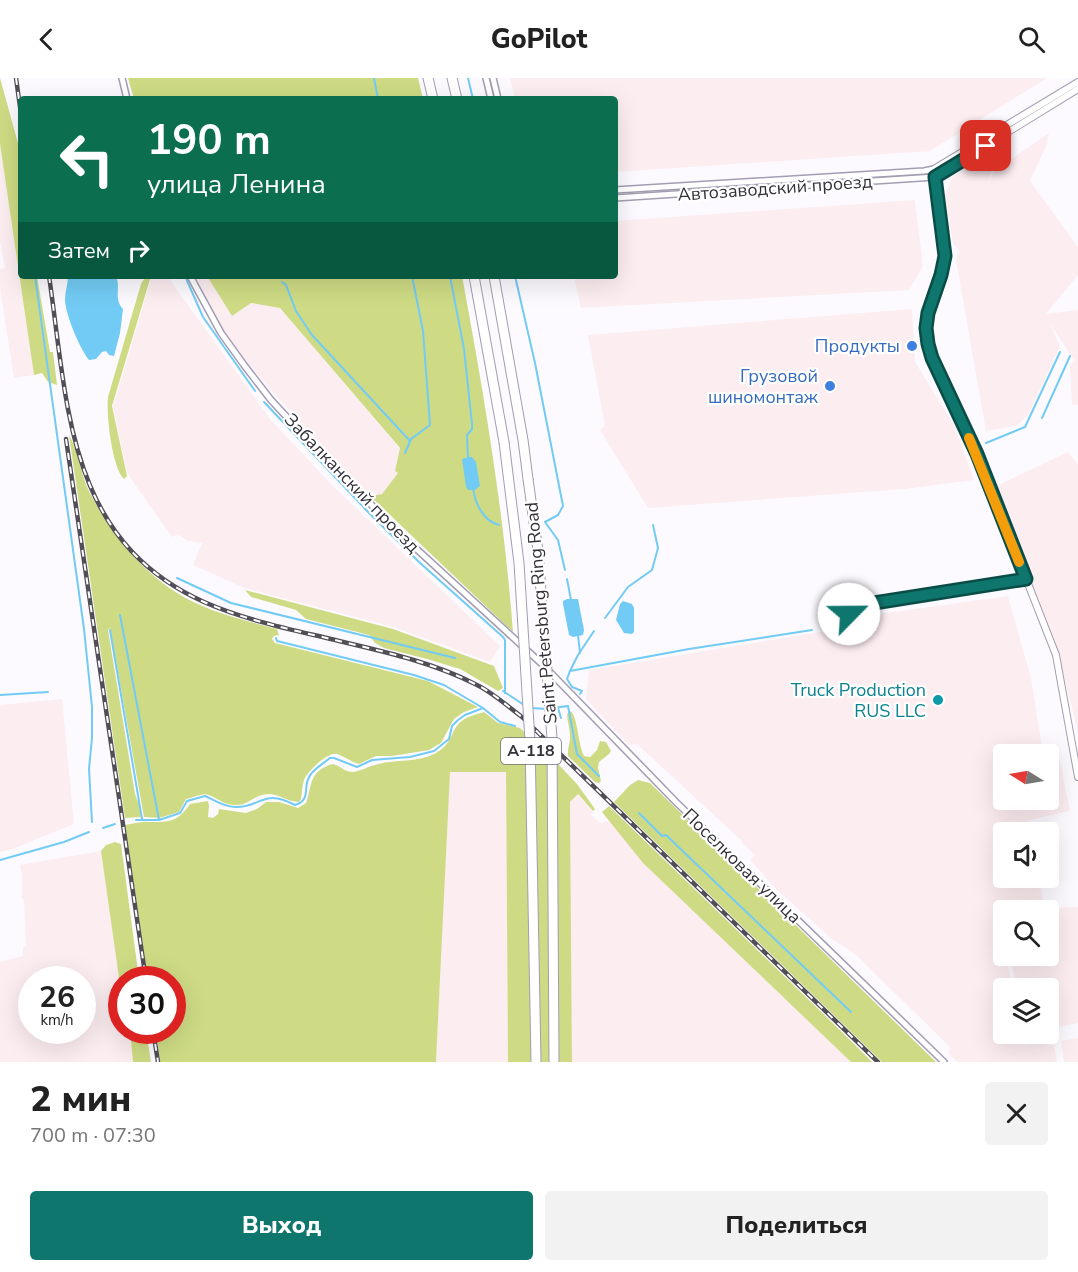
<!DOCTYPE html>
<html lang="ru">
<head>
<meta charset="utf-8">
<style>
	:root { --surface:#fff; --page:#f2f2f2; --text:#222; --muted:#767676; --accent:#0f766e }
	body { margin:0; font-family:"Nunito Sans",sans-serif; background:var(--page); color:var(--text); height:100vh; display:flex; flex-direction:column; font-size:22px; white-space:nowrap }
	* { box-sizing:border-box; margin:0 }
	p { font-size:20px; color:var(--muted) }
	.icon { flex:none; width:33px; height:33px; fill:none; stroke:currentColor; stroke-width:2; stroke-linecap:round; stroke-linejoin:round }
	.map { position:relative; height:984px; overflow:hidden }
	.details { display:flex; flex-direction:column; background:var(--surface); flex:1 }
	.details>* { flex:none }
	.banner { position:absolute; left:18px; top:18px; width:600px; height:183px; border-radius:6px; box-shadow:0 6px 24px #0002; background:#0b6e4f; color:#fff; overflow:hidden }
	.needle { width:39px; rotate:281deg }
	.fabs { position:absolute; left:993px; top:666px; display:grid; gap:12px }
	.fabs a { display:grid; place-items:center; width:66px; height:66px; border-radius:6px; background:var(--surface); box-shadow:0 6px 24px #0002; font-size:30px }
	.speed { position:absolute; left:18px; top:888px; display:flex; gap:12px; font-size:30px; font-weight:700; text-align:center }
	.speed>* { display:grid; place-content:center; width:78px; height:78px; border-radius:50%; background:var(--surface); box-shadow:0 6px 24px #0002; line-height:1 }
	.speed small { font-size:15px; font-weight:400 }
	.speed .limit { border:9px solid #d22; background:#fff; color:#111 }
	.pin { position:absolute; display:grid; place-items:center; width:51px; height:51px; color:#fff; margin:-26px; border-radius:12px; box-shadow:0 3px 9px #0006 }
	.me { position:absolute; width:66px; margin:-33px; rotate:67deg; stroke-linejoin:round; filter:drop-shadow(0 0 4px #0008) }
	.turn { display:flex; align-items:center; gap:21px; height:126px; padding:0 30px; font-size:27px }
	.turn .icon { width:78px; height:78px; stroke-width:2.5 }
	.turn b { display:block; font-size:42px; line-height:51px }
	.then { display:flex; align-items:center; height:57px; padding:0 30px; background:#0003; gap:12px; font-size:22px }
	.round { display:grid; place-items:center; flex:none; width:63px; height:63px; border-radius:6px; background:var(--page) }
	.headline { display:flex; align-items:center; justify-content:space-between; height:102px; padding:0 30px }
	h1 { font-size:36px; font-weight:800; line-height:45px }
	.cta { display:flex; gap:12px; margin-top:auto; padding:12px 30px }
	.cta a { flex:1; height:69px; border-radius:6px; background:var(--accent); color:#fff; font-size:24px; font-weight:800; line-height:69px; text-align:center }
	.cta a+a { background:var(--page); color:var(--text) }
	header { display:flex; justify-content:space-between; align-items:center; height:78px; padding:0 30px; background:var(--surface); font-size:27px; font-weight:800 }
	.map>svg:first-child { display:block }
	.industrial { fill:#fcedf1; fill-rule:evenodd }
	.green { fill:#cedb84 }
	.water { fill:#72cbf4 }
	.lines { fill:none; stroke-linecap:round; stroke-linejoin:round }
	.stream { stroke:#72cbf4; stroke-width:2 }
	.minor-casing { stroke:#a39db2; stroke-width:8 }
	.tertiary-casing { stroke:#a39db2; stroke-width:8 }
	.motorway-casing { stroke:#a39db2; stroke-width:11 }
	.minor { stroke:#fff; stroke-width:5 }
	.tertiary { stroke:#fff; stroke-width:6 }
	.motorway { stroke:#fff; stroke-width:9 }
	.rail-casing { stroke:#514e57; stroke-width:4.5 }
	.rail { stroke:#fff; stroke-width:2; stroke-dasharray:7; stroke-linecap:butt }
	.motorway-bridge-casing { stroke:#a39db2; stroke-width:11; stroke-linecap:butt }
	.motorway-bridge { stroke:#fff; stroke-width:9 }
	.route-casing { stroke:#0a4d48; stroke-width:15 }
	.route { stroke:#0f766e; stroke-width:10 }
	.slow { stroke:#f59e0b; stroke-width:10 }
	.shop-dot { fill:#3f7fe0; stroke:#fff; stroke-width:2 }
	.culture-dot { fill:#0f9aa8; stroke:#fff; stroke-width:2 }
	.labels { text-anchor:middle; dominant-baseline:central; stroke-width:4.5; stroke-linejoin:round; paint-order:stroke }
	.shield { fill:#fff; stroke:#716f75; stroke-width:1.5 }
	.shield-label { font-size:16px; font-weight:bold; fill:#34313a }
	.street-label { font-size:18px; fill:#34313a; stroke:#fff }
	.shop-label { font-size:18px; fill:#366cbe; stroke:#fff; text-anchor:end }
	.culture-label { font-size:18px; fill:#0d838f; stroke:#fff; text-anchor:end }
</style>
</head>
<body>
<header><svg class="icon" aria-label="back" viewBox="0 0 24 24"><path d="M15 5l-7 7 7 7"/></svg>GoPilot<svg class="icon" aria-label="search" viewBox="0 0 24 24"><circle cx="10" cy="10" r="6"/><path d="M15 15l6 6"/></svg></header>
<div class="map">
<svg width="1078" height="984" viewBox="0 0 1078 984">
	<rect width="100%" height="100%" fill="#fcfaff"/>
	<g class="industrial">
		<path d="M510,0H1047L930,73L615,94V21H515Z"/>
		<path d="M1049,55L1047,66L1030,103L1078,169V197L1046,236L1078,232V327H1072L1070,288L1074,282L1049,244L1060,268L1028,337L1016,348L986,353L956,182L959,173L953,166L945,117L953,98L996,72L988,106L994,93Z"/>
		<path d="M0,66L34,297L14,300L0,210V191L5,190L0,164Z"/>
		<path d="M915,122L923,188L909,212L581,230L574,198H615V143Z"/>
		<path d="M152,198H167L270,341L334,409L500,568L490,584L393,549L244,510L193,487L202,465L188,463L178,456L172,459L127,395L113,329Z"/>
		<path d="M195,198H207L232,238L251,225L280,230L400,371L395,393L398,395L382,416L370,418L275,317L224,256Z"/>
		<path d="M912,231L915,284L954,347L974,402L904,411L648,430L600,352L605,348L588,257Z"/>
		<path d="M1068,374L1078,387V654L1058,575L992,410Z"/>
		<path d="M1008,518L1031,600L1043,676H1004V722H1048L1049,680L1059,678L1070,733L1028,742L1030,754H1004V800H1039L1043,823L998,833L1003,864L1004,878H1006L1012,910H1004V956H1020L1023,967L1039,965L1054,967L1057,984H957L949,976L950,969L854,875L833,862L776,811L750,782L755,777L743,766L741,762L637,666L629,667L586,621L589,592L845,550L844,541Z"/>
		<path d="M62,621L74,746L10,772L0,774V627Z"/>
		<path d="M449,694H506L508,984H436Z"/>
		<path d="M577,716L593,733L590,736L600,745L610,742L643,785L851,984H572L570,724Z"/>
		<path d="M101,773L121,914L122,952L130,953L133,984H0V884L23,878V869L26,868L24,821H22V798L20,787ZM32,902H82V952H32Z"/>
		<path d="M1065,829H1078V945L1049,951L1048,910H1017L1010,878H1048V832H1045Z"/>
		<path d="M1078,960V984H1064L1061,963Z"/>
	</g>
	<g class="green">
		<path d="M0,0L21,76V111L19,112L21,122V198H37L50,274H53L57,307L48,304L42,295L34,297L0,66Z"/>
		<path d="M128,0H418L423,21H134Z"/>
		<path d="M146,198H151L112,328L127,398L124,401C112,390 106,336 108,319L141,206Z"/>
		<path d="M207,198H462C484,316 504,435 513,554L370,418L382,416L398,395L395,393L400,370L280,230L251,225L232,238Z"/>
		<path d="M69,357C78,372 81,399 91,417C110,454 139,490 174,513C204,533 243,542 277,551L279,557L274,558L272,561L275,565L428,603L478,629L464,634L454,641L441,665L429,672L392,678H376L359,686C351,684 344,678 337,676C327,674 307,694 304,702C302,708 302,715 301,721L299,724C286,724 276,713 262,717C251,720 249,727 236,727C224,727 219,721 209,717C204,714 192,720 186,721L179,734L159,740L144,739L110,550L108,552L135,716L140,729L141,739L125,740Z"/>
		<path d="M245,512L393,551L494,588L503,610L498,613L460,591L427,581L384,570L375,565L369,557L306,541L296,532L251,519Z"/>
		<path d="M571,633C578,641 578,666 584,678L590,679L597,672L600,663L606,664L611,673L609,676L599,684L598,690L601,703L599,705L595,704L568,678C567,670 571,664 570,657C570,650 567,643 567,636Z"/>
		<path d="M484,634L498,645L520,650L559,687L577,706L595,731L593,733L578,716L570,724L572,984H508L506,694H450L436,984H160L156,953L172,952V902L148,901L125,747C133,746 141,743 149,744C171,744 177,744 190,726L208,723L209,728L208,739L213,740L218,736L219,731L246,735L257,731L266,724H279L298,730L306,725C311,712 309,698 323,690C328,688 331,685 336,687C343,690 345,694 353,694C361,693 367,689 375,687C393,681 416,685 434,676C453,667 450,651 463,642C469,638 478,636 484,634Z"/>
		<path d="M638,702L650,705L936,984H882L614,724L630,707Z"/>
		<path d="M609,728L844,956L872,984H851L643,785L602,734Z"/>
		<path d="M115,764L121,766L139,901L122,902L121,914L101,773L106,767Z"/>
		<path d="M130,953H146L151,984H133Z"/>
	</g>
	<g class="water">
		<path d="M68,198H114L117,201C120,212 114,221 123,231L120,255L114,278L109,277L106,273L102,274L96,281L89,282C80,271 65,236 65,221C65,214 68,206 68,198Z"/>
		<path d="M469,379H472L476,384L480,408L475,412H468L466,409L462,381Z"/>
		<path d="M567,521H578L584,552L583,557L573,559L569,557L563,526V523Z"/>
		<path d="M623,523L632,526L634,530V554L632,556L624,555L616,542L620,526Z"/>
	</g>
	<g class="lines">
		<g class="stream">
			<path d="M374,0L378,21"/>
			<path d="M468,0L473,21"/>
			<path d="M35,198L84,551L92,629V660L89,691L92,744"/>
			<path d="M185,198L203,239L255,313"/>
			<path d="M450,198L464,271L472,346V351L467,357L468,381"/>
			<path d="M515,198L535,285L563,428L558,437L545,444L558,462L565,492"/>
			<path d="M282,204L286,207L296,233L312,257L410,363"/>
			<path d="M264,324L371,437L419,484L503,559L505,562V615"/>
			<path d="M1042,340L1070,278"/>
			<path d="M986,365L1025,349L1060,274"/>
			<path d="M405,375L411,361L430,347L423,253L412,198"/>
			<path d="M473,410C475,425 483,443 499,447"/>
			<path d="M177,500L231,525L455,580"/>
			<path d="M567,501L571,522"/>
			<path d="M120,537L159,742"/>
			<path d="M605,540L628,509L652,492L658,470L653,447"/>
			<path d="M110,552L142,741"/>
			<path d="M594,553L578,577L570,593L689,571L812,552"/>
			<path d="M578,557L580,575"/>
			<path d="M276,560L277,563L414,597L444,607L483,630"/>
			<path d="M570,593L567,601L572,609L582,613L580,616"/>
			<path d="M503,613L524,627"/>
			<path d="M0,617L48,614"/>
			<path d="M532,630L547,631"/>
			<path d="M553,630L568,628L577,676L599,698"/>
			<path d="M558,630L561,640"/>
			<path d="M639,735L662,758L666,757L851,934"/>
			<path d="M136,742H159L180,735L187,723L205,718C215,722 223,729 236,729C262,729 263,710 295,727C313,721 301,708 311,696C315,690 324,685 330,680H334L357,689L372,682L410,679L434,673L449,661L452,648L458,642L465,637L483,630L500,644L515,648"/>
			<path d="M103,750L115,746"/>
			<path d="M0,782L64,764L89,754"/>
		</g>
		<defs>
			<g id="minor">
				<path d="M122,0L127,21"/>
				<path d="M486,0L491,21"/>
				<path d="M493,0L498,21"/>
				<path d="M615,112L924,93L934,91"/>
				<path d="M615,120L935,99"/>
				<path d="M190,198L221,255L244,287L271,322L309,363L398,454L543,587L676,724L944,984"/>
				<path d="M849,536L851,531L855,528L1026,501"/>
			</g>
			<g id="tertiary">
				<path d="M1078,4L934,91L945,178L941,197L928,235L926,250L928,266L932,280L977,376L1056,577L1078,699"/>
				<path d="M935,99L1078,11"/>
			</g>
			<g id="motorway">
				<path d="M428,0L433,21"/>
				<path d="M452,0L457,21"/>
				<path d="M474,198L504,364"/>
				<path d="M494,198L523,362L528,401"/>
			</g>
		</defs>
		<use href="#minor" class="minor-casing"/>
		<use href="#tertiary" class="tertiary-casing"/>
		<use href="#motorway" class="motorway-casing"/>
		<use href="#minor" class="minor"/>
		<use href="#tertiary" class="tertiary"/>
		<use href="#motorway" class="motorway"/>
		<defs>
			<g id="rail">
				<path d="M16,0L21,36"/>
				<path d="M49,198C68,326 66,462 204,524C247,543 294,552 339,563C385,574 431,584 473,605C491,613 506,627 522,639L878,984"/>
				<path d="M66,361L146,902"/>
				<path d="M153,952L158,984"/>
			</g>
		</defs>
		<use href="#rail" class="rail-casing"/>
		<use href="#rail" class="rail"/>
		<defs>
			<g id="motorway-bridge">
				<path d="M504,364L519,485L530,663L536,984"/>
				<path d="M528,401L538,473L552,660L554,984"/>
			</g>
		</defs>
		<use href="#motorway-bridge" class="motorway-bridge-casing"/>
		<use href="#motorway-bridge" class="motorway-bridge"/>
	</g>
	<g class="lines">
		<defs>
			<path id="route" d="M849,536L851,531L855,528L1026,501L977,376L932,280L928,266L926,250L928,235L941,197L945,178L935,99L986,68"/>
		</defs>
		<use href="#route" class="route-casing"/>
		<use href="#route" class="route"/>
		<path class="slow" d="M969,360L1019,484"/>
	</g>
	<g class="shop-dot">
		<circle cx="912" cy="268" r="6"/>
		<circle cx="830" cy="308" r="6"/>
	</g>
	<circle class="culture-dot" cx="938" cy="622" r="6"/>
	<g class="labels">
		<rect class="shield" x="501" y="660" width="60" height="26" rx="4.5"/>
		<g class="shield-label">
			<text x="531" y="673">А-118</text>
		</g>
		<g class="street-label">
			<text transform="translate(775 110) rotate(-4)">Автозаводский проезд</text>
			<text transform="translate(352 405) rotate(46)">Забалканский проезд</text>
			<text transform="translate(541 535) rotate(-95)">Saint Petersburg Ring Road</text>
			<text transform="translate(742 788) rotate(44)">Поселковая улица</text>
		</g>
		<g class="shop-label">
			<text x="900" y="268">Продукты</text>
			<text x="818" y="298">Грузовой<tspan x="818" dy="21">шиномонтаж</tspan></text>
		</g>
		<g class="culture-label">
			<text x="926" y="612">Truck Production<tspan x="926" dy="21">RUS LLC</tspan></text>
		</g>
	</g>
</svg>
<div class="fabs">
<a><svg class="needle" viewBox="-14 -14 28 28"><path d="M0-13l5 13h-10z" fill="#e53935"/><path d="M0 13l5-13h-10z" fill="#767676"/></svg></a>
<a><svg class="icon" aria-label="sound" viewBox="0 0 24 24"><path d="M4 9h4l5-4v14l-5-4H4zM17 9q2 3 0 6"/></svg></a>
<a><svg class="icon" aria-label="search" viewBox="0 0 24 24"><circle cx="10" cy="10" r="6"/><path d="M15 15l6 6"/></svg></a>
<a><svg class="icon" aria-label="layers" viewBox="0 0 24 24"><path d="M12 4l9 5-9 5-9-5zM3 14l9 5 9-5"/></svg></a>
</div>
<div class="speed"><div>26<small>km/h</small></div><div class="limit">30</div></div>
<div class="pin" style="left:986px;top:68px;background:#d93025"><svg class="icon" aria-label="arrive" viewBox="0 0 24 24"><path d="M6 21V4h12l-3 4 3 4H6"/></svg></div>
<svg class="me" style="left:849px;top:536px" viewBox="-20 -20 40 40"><circle r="19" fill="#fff"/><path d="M0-13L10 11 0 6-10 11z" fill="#0f766e"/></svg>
<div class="banner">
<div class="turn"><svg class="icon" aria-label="left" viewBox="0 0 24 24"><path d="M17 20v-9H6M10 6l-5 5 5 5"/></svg><div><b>190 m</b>улица Ленина</div></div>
<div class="then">Затем<svg class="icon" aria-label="right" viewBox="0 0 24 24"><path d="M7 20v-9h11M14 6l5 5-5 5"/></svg></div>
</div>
</div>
<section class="details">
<div class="headline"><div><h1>2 мин</h1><p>700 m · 07:30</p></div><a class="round"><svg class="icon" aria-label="close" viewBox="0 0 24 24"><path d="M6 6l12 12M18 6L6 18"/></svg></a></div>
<div class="cta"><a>Выход</a><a>Поделиться</a></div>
</section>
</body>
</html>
